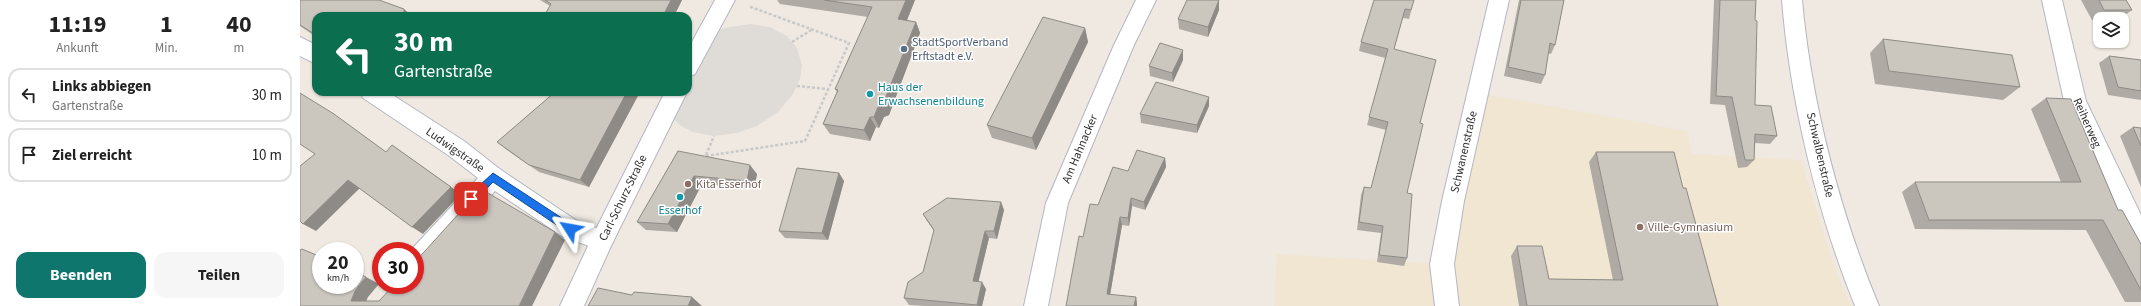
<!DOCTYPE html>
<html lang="de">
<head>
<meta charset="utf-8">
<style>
	:root { --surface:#fff; --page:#f6f6f6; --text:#222; --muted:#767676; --line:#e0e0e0; --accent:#0f766e }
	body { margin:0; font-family:"Source Sans 3",sans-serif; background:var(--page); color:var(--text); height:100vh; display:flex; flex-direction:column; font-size:15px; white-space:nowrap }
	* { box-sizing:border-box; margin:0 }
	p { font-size:13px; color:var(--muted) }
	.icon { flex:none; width:22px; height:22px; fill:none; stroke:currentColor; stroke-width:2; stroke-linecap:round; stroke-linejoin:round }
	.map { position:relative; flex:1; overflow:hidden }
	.sheet { display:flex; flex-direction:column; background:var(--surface); width:300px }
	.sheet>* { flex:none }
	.banner { position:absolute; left:12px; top:12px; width:380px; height:84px; border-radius:12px; box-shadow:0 1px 3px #0004; background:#0b6e4f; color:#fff; overflow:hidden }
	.controls { position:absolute; left:1793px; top:12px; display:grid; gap:8px }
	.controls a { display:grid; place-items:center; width:36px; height:36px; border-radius:8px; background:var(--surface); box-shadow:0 1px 3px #0004; font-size:20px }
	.speed { position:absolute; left:12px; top:242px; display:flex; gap:8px; font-size:20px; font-weight:700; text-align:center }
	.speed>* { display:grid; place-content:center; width:52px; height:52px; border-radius:50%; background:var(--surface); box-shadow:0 1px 3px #0004; line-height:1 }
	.speed small { font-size:10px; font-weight:400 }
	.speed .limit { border:6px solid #d22; background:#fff; color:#111 }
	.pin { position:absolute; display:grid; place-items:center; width:34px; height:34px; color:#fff; margin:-17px; border-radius:8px; box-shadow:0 2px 6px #0006 }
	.me { position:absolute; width:44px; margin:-22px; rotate:304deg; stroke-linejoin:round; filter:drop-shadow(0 0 3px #0008) }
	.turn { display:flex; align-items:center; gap:14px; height:84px; padding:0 16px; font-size:18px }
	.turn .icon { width:52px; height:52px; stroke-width:2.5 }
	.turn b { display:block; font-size:28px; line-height:34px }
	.eta { display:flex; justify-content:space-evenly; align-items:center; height:68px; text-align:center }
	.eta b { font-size:24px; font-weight:700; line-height:28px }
	.action { display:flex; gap:8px; margin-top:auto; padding:8px 16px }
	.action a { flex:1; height:46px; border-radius:12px; background:var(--accent); color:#fff; font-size:16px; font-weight:700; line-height:46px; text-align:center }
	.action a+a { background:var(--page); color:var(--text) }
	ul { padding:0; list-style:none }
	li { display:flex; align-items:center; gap:12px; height:54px; margin:0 8px 6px; padding:0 8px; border:2px solid var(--line); border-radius:12px }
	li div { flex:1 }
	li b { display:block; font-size:15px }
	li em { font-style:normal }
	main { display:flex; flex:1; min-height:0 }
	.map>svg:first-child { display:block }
	.education { fill:#f0e6d1 }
	.plaza { fill:#dfdcd8 }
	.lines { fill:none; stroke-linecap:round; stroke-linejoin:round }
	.minor-casing { stroke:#b4b7c1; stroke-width:2 }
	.tertiary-casing { stroke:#b4b7c1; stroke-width:2 }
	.path { stroke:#c9c9c9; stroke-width:2.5; stroke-dasharray:3 2; stroke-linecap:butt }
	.minor { fill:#fff; fill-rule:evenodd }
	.tertiary { fill:#fff; fill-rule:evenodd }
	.wall { fill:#afaba4 }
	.shaded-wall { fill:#8e8b86 }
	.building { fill:#cbc7bf; stroke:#8e8b86 }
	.route { fill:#1a73e8; stroke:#114b97 }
	.service-dot { fill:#5c6f8a; stroke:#fff; stroke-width:1.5 }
	.culture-dot { fill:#0f9aa8; stroke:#fff; stroke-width:1.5 }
	.education-dot { fill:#8d6e63; stroke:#fff; stroke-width:1.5 }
	.labels { text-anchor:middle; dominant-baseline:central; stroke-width:3; stroke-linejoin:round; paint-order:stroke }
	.service-label { font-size:12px; fill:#4e5e75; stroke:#fff; text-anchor:start }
	.culture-label { font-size:12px; fill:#0d838f; stroke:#fff; text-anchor:start }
	.street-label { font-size:12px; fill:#2e2e2e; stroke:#fff }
	.education-label { font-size:12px; fill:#785e54; stroke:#fff; text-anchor:start }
</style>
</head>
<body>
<main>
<section class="sheet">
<div class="eta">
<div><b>11:19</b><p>Ankunft</p></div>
<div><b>1</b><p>Min.</p></div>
<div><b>40</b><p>m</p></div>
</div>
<ul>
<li><svg class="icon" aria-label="left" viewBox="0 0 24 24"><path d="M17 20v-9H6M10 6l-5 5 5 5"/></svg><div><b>Links abbiegen</b><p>Gartenstraße</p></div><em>30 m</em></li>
<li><svg class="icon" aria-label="arrive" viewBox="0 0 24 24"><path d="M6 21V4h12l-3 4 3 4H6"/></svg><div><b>Ziel erreicht</b></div><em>10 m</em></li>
</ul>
<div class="action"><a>Beenden</a><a>Teilen</a></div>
</section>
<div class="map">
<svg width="1841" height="306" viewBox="0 0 1841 306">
	<rect width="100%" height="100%" fill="#efe9e1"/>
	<path class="education" d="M1189,95L1387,131L1392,154L1501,160L1536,273L1551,306H974L977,254L1155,265L1160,200Z"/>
	<path class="plaza" d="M451,24L470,27L487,36L497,48L502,65L500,79L493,94L478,112L457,126L437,133L414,136L393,132L381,126L372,118L367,109L364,94V92H388V48L412,33L424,28Z"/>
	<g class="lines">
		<defs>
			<g id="minor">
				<path d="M836,0H856L834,45L768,203L748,306H724L746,203L814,45Z"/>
				<path d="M1189,0H1209L1164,201L1154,264L1159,306H1135L1130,264L1142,201Z"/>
				<path d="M1482,0H1502C1511,101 1540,213 1579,306H1555C1517,212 1490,101 1482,0Z"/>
				<path d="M1742,0H1762L1786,101L1841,215V249L1833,246L1764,101Z"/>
				<path d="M0,37L16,45V64L0,56Z"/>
				<path d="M60,92H88L164,141L201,170L277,221L310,233L314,240L310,247L302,251L262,236L195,191L123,270L115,273V251H110L178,178L148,155L63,98Z"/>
			</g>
			<g id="tertiary">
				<path d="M415,0H435L395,74L388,77V49Z"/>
				<path d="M365,92H387L311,246L284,306H260L294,233Z"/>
			</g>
		</defs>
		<use href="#minor" class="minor-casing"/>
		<use href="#tertiary" class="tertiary-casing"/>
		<g class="path">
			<path d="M492,42L513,29"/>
			<path d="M497,86L528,89"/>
			<path d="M406,155L414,136"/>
			<path d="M406,156L505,141L549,43L448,6"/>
		</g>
		<use href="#minor" class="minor"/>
		<use href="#tertiary" class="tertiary"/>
	</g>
	<g class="wall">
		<path d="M0,0L110,14L16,16V37L0,26Z"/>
		<path d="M240,0H382L374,16H244L250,6Z"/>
		<path d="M477,0H615L607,20L616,22L620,33L589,115L584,117L579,128L576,127L570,141L530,134L523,124L537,92L535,89L568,17L480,4Z"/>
		<path d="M919,0V10L908,37L879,29L878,19Z"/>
		<path d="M1114,0L1109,19L1103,18L1094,49L1120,123L1107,193V258L1104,266L1077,262L1081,233L1057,230L1061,195L1064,187L1071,188L1086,130L1067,125L1085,58L1059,51L1061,42Z"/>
		<path d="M1219,0H1264L1255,45L1251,54L1248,53L1245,75L1241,84L1204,76Z"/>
		<path d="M1414,0H1456L1455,20V105L1477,136L1470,144L1455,143L1454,160L1447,167L1438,168L1425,105L1410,104Z"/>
		<path d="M1781,0H1826L1832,10L1820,19L1792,20Z"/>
		<path d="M785,28L788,42L736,150L692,138L687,125Z"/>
		<path d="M1583,39L1720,87L1703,100L1575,84L1570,53Z"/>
		<path d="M883,50V60L873,82L850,76L849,66Z"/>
		<path d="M1809,56L1841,60V100L1808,95L1799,63Z"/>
		<path d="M252,92H340L289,187L239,172L207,150L197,142L254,93Z"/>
		<path d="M909,97V106L897,133L841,123L840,114Z"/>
		<path d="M1746,98L1818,210L1841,244V302H1825L1786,230L1615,229L1602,192L1615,182H1761L1731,109Z"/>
		<path d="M1833,127L1841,128V187L1820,136Z"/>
		<path d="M378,151L457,174L454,189L402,184L377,232L346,230L337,222Z"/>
		<path d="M1296,152L1383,188L1418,306H1219L1211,256L1217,246L1249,279L1313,280L1289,162Z"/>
		<path d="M865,158L866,167L845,210L832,206L829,226L822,225L810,295L836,297L837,304L766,306L783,237L798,205L828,171Z"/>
		<path d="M539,173L544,181L528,240L485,238L479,231Z"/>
		<path d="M701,202L704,210L697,239L689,238L678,282L686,289L682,306H625L609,305L604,298L623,272L634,231L627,221L623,214Z"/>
	</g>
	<g class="shaded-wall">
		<path d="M371,0H382L374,16H363Z"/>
		<path d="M606,0H615L603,30L598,19Z"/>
		<path d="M919,0V10L908,37V27Z"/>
		<path d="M104,9L112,16L104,12Z"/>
		<path d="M616,22L620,33L589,115L584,117L579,128L574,117Z"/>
		<path d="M785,28L788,42L736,150L732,138Z"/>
		<path d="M883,50V60L873,82L872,73Z"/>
		<path d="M327,92H340L289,187L280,180Z"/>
		<path d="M909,97V106L897,133V125Z"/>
		<path d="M570,117L576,127L570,141L564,130Z"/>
		<path d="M92,145L161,194L123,234L112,227Z"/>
		<path d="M865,158L866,167L845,210L844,202Z"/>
		<path d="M450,165L457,174L454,189L447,181Z"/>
		<path d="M539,173L544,181L528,240L522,233Z"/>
		<path d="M394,176L402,184L377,232L368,224Z"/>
		<path d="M48,180L60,188L16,231L3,224Z"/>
		<path d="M831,198L832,206L829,226L828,218Z"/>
		<path d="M701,202L704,210L697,239L694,231Z"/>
		<path d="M820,217L822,225L809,301L807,294Z"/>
		<path d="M685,231L689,238L677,288L673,281Z"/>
		<path d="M255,232L265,240L232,306H219Z"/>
		<path d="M66,277L79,284L68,297L64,306L51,301L55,291Z"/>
		<path d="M682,282L686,289L682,306H678L677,305Z"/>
		<path d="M392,297L402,306H388Z"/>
		<path d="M836,297L837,304V306H834Z"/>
	</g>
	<g class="building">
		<path d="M0,0H79L104,9V12L114,16H16V35L0,25Z"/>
		<path d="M245,0H371L363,16H244L251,4Z"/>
		<path d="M524,0H606L598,19L616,22L583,104L578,107L574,117H570L564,130L523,124L538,90L535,89L572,7Z"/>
		<path d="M887,0H919L908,27L878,19Z"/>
		<path d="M1074,0H1114L1111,10L1105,9L1094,49L1136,60L1120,123L1123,124L1107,193L1112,194L1107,258L1079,255L1083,226L1059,222L1064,187L1071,188L1088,122L1069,117L1088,49L1061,42Z"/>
		<path d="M1221,0H1264L1255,45L1250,43L1245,75L1208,67Z"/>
		<path d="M1420,0H1456L1455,20L1457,21L1455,105L1471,106L1477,136L1455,134L1454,160H1445L1432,97L1416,96Z"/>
		<path d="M1799,0H1826L1832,10H1804Z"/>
		<path d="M743,17L785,28L732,138L687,125Z"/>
		<path d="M1583,39L1712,55L1720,87L1589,71Z"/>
		<path d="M860,43L883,50L872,73L849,66Z"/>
		<path d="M1809,56L1841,60V91L1818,87Z"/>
		<path d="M856,82L909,97L897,125L840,114Z"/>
		<path d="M255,92H327L280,180L229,165L197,142Z"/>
		<path d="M0,93L34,114L86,152L92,145L151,187L112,227L48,180L3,224L0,221V166L15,154L0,144Z"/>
		<path d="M1746,98L1771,99L1818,210H1822L1841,244V290L1803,220H1629L1615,182H1781Z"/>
		<path d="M1833,127L1841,128V146Z"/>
		<path d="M837,150L865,158L844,202L831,198L828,218L820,217L807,294L836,297L834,306H766L779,236L783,237L790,204L798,205L813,167L828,171Z"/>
		<path d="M378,151L450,165L447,181L394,176L368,224L337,222Z"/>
		<path d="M1296,152H1374L1383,188H1386L1418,306H1227L1217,246H1242L1249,279L1323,280Z"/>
		<path d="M497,168L539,173L522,233L479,231Z"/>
		<path d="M181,189L255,232L219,306H0V250L2,249L21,257V285H55V272L66,277L55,291L51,301H79L94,285H115V262Z"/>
		<path d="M647,198L701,202L694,231H685L673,281L682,282L677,305L604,298L608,282L623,272L634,230L623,214Z"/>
		<path d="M298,288L332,295L334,292L392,297L388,306H288Z"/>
	</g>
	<path class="route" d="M193,173L274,226V232H267L193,182L174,202H168V196Z"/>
	<circle class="service-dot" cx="604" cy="49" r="4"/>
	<g class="culture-dot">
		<circle cx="570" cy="94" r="4"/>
		<circle cx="380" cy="197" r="4"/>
	</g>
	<g class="education-dot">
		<circle cx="388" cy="184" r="4"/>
		<circle cx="1340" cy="227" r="4"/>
	</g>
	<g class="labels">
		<g class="service-label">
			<text x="612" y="42">StadtSportVerband<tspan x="612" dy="14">Erftstadt e.V.</tspan></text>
		</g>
		<g class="culture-label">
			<text x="578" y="87">Haus der<tspan x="578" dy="14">Erwachsenenbildung</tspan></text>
			<text x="380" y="210" text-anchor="middle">Esserhof</text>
		</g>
		<g class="street-label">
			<text transform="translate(1787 123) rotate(66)">Reiherweg</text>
			<text transform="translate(780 149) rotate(-67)">Am Hahnacker</text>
			<text transform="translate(155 150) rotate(35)">Ludwigstraße</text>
			<text transform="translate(1164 152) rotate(-77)">Schwanenstraße</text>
			<text transform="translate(1520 155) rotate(77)">Schwalbenstraße</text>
			<text transform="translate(323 198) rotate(-64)">Carl-Schurz-Straße</text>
		</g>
		<g class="education-label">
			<text x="396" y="184">Kita Esserhof</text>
			<text x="1348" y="227">Ville-Gymnasium</text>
		</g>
	</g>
</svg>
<div class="controls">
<a><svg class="icon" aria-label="layers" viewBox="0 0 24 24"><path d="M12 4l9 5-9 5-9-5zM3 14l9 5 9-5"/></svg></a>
</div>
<div class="speed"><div>20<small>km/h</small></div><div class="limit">30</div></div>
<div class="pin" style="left:171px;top:199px;background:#d93025"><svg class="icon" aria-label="arrive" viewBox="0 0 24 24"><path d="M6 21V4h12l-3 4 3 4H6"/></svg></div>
<svg class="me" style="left:270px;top:229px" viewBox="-20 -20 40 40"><path d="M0-17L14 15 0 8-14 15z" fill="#1a73e8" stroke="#fff" stroke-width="4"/></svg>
<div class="banner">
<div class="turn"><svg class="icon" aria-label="left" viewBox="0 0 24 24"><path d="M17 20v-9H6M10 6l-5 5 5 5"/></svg><div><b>30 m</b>Gartenstraße</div></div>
</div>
</div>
</main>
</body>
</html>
